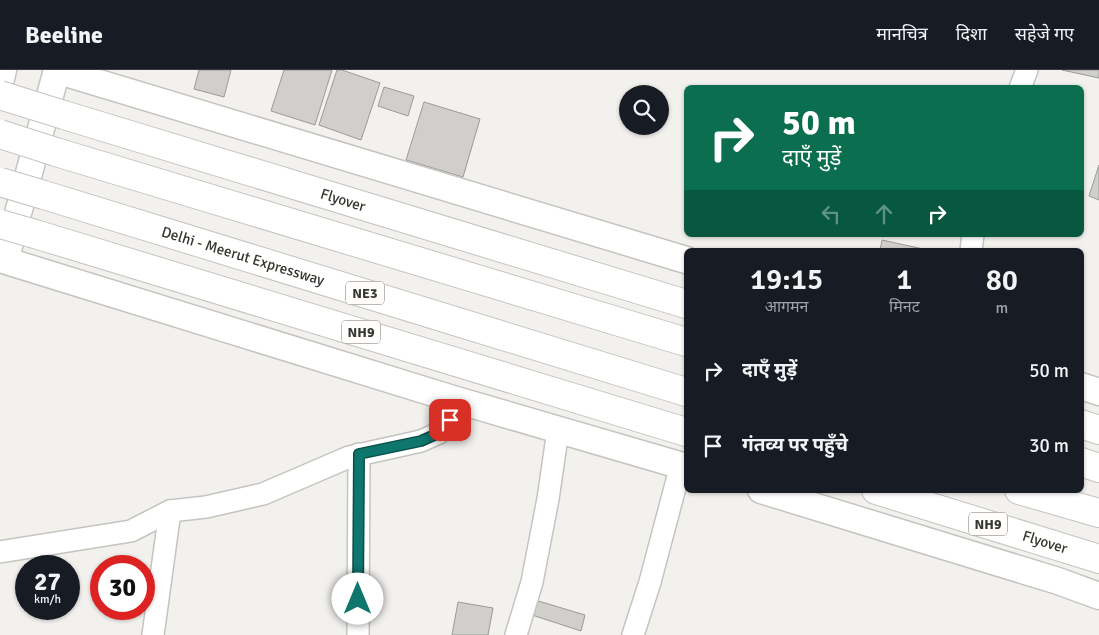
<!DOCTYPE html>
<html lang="hi">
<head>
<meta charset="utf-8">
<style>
	:root { --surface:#171b24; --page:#20242c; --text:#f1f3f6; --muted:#9ea1a6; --line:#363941 }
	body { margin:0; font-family:Signika,"Noto Sans Devanagari",sans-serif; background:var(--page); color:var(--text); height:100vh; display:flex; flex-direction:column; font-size:19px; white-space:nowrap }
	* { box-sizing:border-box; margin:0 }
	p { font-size:16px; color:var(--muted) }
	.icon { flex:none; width:28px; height:28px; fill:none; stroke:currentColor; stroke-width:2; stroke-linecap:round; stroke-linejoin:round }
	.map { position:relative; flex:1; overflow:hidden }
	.sheet { position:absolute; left:684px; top:178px; width:400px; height:245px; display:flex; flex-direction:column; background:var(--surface); border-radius:8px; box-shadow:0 1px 4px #0004 }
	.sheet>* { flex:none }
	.banner { position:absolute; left:684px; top:15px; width:400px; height:152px; border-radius:8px; box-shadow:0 1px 4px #0004; background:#0b6e4f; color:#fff; overflow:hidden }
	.buttons { position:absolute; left:619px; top:15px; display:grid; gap:10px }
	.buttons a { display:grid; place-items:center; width:50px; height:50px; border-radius:50%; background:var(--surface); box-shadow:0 1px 4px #0004; font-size:25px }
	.speed { position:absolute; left:15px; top:485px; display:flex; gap:10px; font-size:25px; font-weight:700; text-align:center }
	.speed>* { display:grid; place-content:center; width:65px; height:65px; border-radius:50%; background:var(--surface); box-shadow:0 1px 4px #0004; line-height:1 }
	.speed small { font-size:12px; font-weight:400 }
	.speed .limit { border:8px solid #d22; background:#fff; color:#111 }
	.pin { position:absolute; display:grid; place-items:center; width:42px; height:42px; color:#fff; margin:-21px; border-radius:10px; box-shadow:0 2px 8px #0006 }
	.me { position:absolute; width:55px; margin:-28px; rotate:0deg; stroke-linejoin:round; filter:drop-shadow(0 0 4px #0008) }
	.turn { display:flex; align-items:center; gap:18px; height:105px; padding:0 15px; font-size:22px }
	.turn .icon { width:65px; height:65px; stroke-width:2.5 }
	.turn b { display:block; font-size:35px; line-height:42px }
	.lanes { display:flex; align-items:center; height:48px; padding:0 15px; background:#0003; justify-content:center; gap:25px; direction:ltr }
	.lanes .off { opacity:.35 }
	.eta { display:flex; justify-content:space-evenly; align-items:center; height:85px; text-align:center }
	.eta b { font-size:30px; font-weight:600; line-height:35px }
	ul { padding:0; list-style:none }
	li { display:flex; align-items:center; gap:15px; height:75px; padding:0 15px }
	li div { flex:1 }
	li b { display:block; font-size:19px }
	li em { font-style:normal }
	header { display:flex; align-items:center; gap:30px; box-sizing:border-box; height:70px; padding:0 25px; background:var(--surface); border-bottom:1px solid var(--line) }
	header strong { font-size:24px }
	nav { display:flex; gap:28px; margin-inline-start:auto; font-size:18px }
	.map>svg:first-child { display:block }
	.building { fill:#d0cfcc; stroke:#9b9a97 }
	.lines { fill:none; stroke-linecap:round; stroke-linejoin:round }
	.minor-casing { stroke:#c5c4c1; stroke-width:24 }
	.tertiary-casing { stroke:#c5c4c1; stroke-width:29 }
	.trunk-casing { stroke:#c5c4c1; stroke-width:30 }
	.motorway-casing { stroke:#c5c4c1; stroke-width:30 }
	.minor { stroke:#fff; stroke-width:21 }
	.tertiary { stroke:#fff; stroke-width:26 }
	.trunk { stroke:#fff; stroke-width:28 }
	.motorway { stroke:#fff; stroke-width:28 }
	.trunk-bridge-casing { stroke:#c5c4c1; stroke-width:30; stroke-linecap:butt }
	.motorway-bridge-casing { stroke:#c5c4c1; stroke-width:30; stroke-linecap:butt }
	.trunk-bridge { stroke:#fff; stroke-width:28 }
	.motorway-bridge { stroke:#fff; stroke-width:28 }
	.route-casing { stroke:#0a4d48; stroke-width:12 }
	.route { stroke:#0f766e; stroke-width:9 }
	.labels { text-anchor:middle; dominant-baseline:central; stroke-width:5; stroke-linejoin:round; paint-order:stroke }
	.shield { fill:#fffefc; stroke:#727270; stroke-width:1 }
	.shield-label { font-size:14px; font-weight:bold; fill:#363634 }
	.street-label { font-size:15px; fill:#363634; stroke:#fffefc }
</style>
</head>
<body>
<header>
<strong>Beeline</strong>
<nav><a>मानचित्र</a><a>दिशा</a><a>सहेजे गए</a></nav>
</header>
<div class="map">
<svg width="1099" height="565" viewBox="0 0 1099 565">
	<rect width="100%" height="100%" fill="#f2f1ee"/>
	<g class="building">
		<path d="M199,0H231L224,27L194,19Z"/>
		<path d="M284,0H332L315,55L271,41Z"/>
		<path d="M337,0H342L380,13L361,70L319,55Z"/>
		<path d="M1062,0H1099V8Z"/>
		<path d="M384,17L414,26L408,46L378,36Z"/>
		<path d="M424,32L480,49L463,107L406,90Z"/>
		<path d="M1099,95V130L1089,126Z"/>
		<path d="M882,170L928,180H880Z"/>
		<path d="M535,530L585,545L581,561L532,545Z"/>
		<path d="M458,532L493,538L488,565H452Z"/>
	</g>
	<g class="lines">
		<defs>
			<g id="minor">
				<path d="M1020,18L1027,0"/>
				<path d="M971,180L973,165"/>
				<path d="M0,482L131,461L170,441L206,437L263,424L349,387L421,371L439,363L450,350L453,329"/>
				<path d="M153,565L170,441"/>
				<path d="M358,565L359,384"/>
				<path d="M516,565L532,512L548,429L558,360"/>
				<path d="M633,565L650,512L681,395"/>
			</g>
			<g id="tertiary">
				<path d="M56,0L686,190"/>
				<path d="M0,13L3,0"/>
				<path d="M8,180L57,0"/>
				<path d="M0,189L453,329L686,397"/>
				<path d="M1081,316L1099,322"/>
				<path d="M761,420L1058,511L1099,526"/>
			</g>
			<g id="trunk">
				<path d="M64,45L686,234"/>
				<path d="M35,164L686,362"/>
				<path d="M1081,354L1099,360"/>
				<path d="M876,420L1099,489"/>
			</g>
			<g id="motorway">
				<path d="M56,82L686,272"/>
				<path d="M44,125L686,322"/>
				<path d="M1081,392L1099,398"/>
				<path d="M1019,420L1099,443"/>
			</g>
		</defs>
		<use href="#minor" class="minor-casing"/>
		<use href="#tertiary" class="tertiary-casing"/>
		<use href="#trunk" class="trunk-casing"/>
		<use href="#motorway" class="motorway-casing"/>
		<use href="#minor" class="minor"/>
		<use href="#tertiary" class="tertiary"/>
		<use href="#trunk" class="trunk"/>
		<use href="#motorway" class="motorway"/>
		<defs>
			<g id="trunk-bridge">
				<path d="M0,25L64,45"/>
				<path d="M0,154L35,164"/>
			</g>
			<g id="motorway-bridge">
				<path d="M0,64L56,82"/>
				<path d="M0,112L44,125"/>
			</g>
		</defs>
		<use href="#trunk-bridge" class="trunk-bridge-casing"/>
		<use href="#motorway-bridge" class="motorway-bridge-casing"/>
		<use href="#trunk-bridge" class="trunk-bridge"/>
		<use href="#motorway-bridge" class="motorway-bridge"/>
	</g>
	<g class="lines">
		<defs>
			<path id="route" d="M358,529L359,384L421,371L439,363L450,350"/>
		</defs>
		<use href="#route" class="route-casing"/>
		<use href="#route" class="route"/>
	</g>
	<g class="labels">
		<g class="shield">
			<rect x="346" y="211.5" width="38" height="23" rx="4"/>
			<rect x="342" y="250.5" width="38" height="23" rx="4"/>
			<rect x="969" y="442.5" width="38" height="23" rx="4"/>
		</g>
		<g class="shield-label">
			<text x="365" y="223">NE3</text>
			<text x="361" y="262">NH9</text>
			<text x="988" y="454">NH9</text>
		</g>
		<g class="street-label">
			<text transform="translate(343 130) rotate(17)">Flyover</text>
			<text transform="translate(243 186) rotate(17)">Delhi - Meerut Expressway</text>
			<text transform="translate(1045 472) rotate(17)">Flyover</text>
		</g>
	</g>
</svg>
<div class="buttons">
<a><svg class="icon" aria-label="search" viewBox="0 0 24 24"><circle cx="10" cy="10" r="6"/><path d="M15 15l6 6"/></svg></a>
</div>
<div class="speed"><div>27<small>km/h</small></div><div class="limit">30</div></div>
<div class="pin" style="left:450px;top:350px;background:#d93025"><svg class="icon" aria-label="arrive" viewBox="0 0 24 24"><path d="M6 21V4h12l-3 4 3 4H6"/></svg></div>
<svg class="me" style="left:358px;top:529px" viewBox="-20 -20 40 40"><circle r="19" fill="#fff"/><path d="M0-13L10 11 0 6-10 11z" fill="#0f766e"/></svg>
<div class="banner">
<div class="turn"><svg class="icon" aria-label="right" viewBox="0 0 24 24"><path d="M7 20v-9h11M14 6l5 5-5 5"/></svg><div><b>50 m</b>दाएँ मुड़ें</div></div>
<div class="lanes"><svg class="icon off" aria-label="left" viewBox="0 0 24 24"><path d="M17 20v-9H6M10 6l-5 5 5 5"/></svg><svg class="icon off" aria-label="ahead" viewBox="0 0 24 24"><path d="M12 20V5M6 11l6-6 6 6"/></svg><svg class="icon" aria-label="right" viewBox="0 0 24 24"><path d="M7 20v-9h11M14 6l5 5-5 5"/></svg></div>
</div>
<section class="sheet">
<div class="eta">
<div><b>19:15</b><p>आगमन</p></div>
<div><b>1</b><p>मिनट</p></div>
<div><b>80</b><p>m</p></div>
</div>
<ul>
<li><svg class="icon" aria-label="right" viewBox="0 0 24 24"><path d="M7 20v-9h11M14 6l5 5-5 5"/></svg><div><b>दाएँ मुड़ें</b></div><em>50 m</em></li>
<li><svg class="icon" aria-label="arrive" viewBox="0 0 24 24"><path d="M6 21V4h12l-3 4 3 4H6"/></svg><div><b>गंतव्य पर पहुँचे</b></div><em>30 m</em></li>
</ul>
</section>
</div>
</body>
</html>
